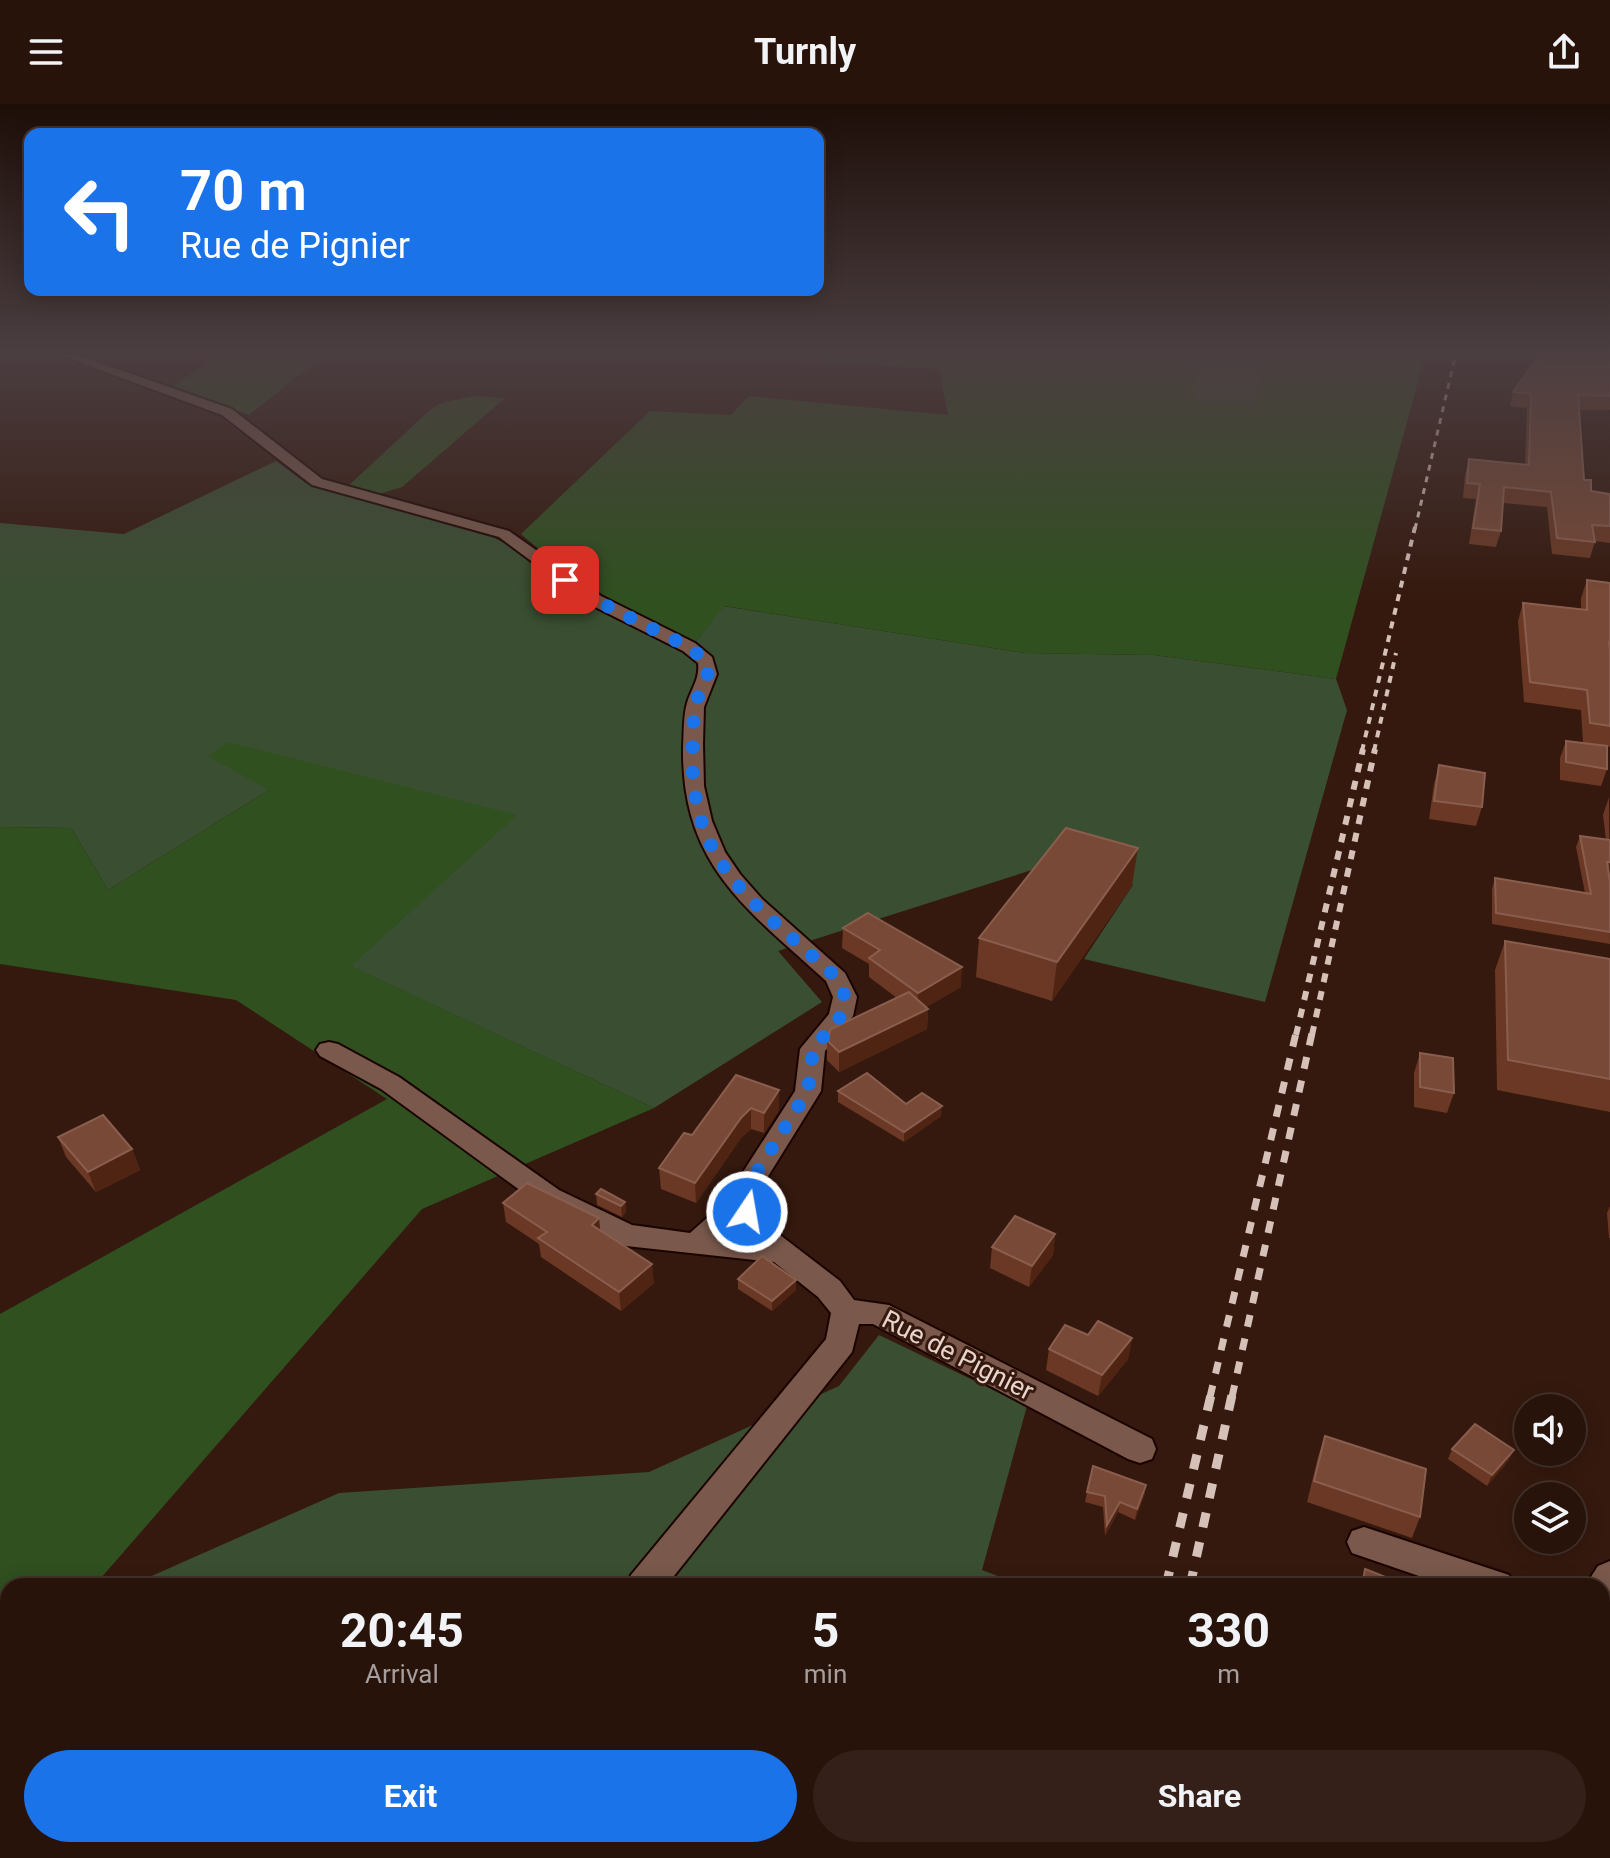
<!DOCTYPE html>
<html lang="en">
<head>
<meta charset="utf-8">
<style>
	:root { --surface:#28130a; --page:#342018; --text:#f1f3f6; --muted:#a59e9c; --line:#44322b; --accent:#1a73e8 }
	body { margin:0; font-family:Roboto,sans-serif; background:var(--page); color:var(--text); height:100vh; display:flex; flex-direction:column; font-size:30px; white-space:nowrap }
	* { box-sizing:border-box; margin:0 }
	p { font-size:26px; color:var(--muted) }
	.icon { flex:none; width:44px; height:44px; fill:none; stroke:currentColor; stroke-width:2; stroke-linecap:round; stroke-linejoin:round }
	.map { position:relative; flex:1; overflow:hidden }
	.panel { position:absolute; left:0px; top:1474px; width:1610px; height:280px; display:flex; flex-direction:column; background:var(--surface); border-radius:24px 24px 0 0; box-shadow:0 4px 20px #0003,0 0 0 2px var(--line) }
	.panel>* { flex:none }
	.guide { position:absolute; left:24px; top:24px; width:800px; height:168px; border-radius:16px; box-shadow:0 4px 20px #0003,0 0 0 2px var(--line); background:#1a73e8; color:#fff; overflow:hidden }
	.tools { position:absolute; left:1514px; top:1290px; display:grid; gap:16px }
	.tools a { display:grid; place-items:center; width:72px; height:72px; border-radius:50%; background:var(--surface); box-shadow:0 4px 20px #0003,0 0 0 2px var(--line); font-size:40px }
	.pin { position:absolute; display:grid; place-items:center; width:68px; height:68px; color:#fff; margin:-34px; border-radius:16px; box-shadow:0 4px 12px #0006 }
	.me { position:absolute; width:88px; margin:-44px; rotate:12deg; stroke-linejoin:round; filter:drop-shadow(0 0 6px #0008) }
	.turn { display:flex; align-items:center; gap:28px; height:168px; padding:0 24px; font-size:36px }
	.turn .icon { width:104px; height:104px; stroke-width:2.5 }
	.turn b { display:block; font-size:56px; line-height:68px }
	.eta { display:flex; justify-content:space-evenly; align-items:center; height:136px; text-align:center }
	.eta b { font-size:48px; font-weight:700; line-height:56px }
	.action { display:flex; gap:16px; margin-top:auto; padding:16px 24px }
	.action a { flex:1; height:92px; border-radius:48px; background:var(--accent); color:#fff; font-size:32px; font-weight:700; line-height:92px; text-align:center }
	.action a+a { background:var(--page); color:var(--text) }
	header { display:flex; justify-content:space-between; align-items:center; height:104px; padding:0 24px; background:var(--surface); font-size:36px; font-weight:700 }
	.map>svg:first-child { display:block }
	.green { fill:#3a4f31 }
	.forest { fill:#305020 }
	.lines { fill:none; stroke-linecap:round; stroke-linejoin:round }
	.minor-casing { stroke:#1b0400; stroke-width:4 }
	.minor { fill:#7a594c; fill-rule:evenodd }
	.rail-far4 { stroke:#d6c1b9; stroke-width:3; stroke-dasharray:6 6; stroke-linecap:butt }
	.rail-far3 { stroke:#d6c1b9; stroke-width:4; stroke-dasharray:7 7; stroke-linecap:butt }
	.rail-far2 { stroke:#d6c1b9; stroke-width:6; stroke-dasharray:9 9; stroke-linecap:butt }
	.rail-far1 { stroke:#d6c1b9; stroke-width:7; stroke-dasharray:12 12; stroke-linecap:butt }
	.rail { stroke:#d6c1b9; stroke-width:9; stroke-dasharray:15 15; stroke-linecap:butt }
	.wall { fill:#6a3824 }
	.shaded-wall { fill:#4f2413 }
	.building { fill:#784936; stroke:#8a5e4e; stroke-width:2 }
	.route { stroke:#1a73e8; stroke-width:14; stroke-dasharray:0 25.2 }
	.labels { text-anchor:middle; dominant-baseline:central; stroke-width:6; stroke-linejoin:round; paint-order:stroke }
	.street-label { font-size:26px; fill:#e8d4cd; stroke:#35190e }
</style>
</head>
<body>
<header><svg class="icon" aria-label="menu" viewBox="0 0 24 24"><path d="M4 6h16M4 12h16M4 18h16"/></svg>Turnly<svg class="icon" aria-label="share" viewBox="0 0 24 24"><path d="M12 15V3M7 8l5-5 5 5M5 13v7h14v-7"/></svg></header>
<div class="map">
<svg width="1610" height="1754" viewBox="0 0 1610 1754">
	<rect width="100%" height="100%" fill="#35190e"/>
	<g class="green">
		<path d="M735,249H878L875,261L736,253Z"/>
		<path d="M1199,249H1268L1255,301L1194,298Z"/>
		<path d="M276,357L307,380L485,429L694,540L723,502L1025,549L1154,551L1336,575L1347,606L1265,898L1084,855L1133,781L1054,759L778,847L822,898L654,1004L350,862L516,711L269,686L108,786L71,724L0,723V419L124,430Z"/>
		<path d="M879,1231L1027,1302L982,1466L1024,1482H129L339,1389L649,1368L839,1282Z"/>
		<path d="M8,1606V1746H1045L1044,1754H8L0,1748V1618Z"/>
	</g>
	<g class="forest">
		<path d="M220,249H327L249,311L172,283Z"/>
		<path d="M878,249H1199L1195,298L1255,301L1268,249H1426L1336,575L1154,551L1025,549L724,502L694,540L578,478L521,430L650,307L731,311L749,292L948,311L939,265L875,261Z"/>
		<path d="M475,292L505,294L402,383L376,391L346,384L432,304L444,298Z"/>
		<path d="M228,638L517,711L351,862L654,1004L422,1105L94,1482H8V1606L0,1618V1210L387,995L236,896L0,860V723L71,724L108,786L269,686L208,652Z"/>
	</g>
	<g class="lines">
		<defs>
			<g id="minor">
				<path d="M54,249H72L232,305L322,375L509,427L601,492L695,539L712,553L717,570L704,603L703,640L704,682L712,717L725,748L740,770L762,795L845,869L857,893L853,912L825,947L821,987L762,1082L761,1108L767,1121L840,1177L854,1196L889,1201L1152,1335L1156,1345L1152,1355L1140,1359L1128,1355L873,1220H859L852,1248L666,1482H626L631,1471L826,1235L831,1209L818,1193L774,1158L626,1142L539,1100L381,985L320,952L316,946L320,940L329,938L338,940L399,973L559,1086L632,1121L690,1129L717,1105L733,1100L734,1082L795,987L800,945L829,910L833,893L826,877C746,804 681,761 683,642C684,628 683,613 687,599C691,585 700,575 698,559L683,547L589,500L499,433L312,381L222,311ZM738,1120L745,1133L724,1132L736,1121Z"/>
				<path d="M1600,249H1610V254L1602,252Z"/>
				<path d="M1364,1423L1509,1471L1514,1482H1448L1352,1449L1347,1438L1352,1427Z"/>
				<path d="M1610,1457V1496L1602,1499V1482H1585L1598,1462Z"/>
				<path d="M1602,1500L1610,1502V1536L1602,1534Z"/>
				<path d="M480,1746H520L517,1754H477Z"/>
			</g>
		</defs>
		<use href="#minor" class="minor-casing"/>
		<use href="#minor" class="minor"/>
		<path class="rail-far4" d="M1415,425L1456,249"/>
		<g class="rail-far3">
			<path d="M1362,647L1415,423"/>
			<path d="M1374,647L1396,549"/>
		</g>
		<g class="rail-far2">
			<path d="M1296,931L1363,645"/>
			<path d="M1312,931L1375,645"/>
		</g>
		<g class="rail-far1">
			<path d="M1210,1293L1296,929"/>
			<path d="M1232,1293L1312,929"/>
		</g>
		<g class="rail">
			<path d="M1166,1482L1211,1291"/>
			<path d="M1190,1482L1232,1291"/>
			<path d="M1101,1754L1103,1746"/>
			<path d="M1128,1754L1130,1746"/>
		</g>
	</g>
	<g class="wall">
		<path d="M1610,252V306H1579L1584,376L1591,387L1610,392V439L1595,437L1590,454L1552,450L1547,403L1503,399L1501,427L1496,443L1469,440L1476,395L1463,394L1465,370L1469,355L1525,361L1527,304L1510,302L1513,288Z"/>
		<path d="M1587,476L1610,479V643L1607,642V665L1601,682L1560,676V654L1566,637L1583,639L1581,606L1524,598L1518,517L1523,499L1581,506V494Z"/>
		<path d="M1439,661L1482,703L1476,722L1429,715L1434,680Z"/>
		<path d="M1609,693L1610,840L1492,820V785L1495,774L1585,789L1576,743L1580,732L1606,736L1603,711Z"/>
		<path d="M1132,782L1052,897L976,873L979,834Z"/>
		<path d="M843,824L961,883L926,903L928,905L927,925L839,968L827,956V936L897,894L869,873V860L842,844Z"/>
		<path d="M1505,837L1610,855V1008L1497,986L1495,866Z"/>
		<path d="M1420,949L1454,989L1447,1009L1414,1003V969Z"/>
		<path d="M736,971L779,1006L764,1029L751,1025L741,1034L696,1099L661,1085L659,1064L692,1031Z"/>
		<path d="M838,987L906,1000L941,1012L904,1038L838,998Z"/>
		<path d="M58,1033L132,1045L140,1066L96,1088L66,1053Z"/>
		<path d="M596,1090L625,1098L626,1108L622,1113L597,1101Z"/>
		<path d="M503,1099L600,1126L654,1179L621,1207L541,1153L539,1140L506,1118Z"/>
		<path d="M1610,1102V1134H1609L1607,1109Z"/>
		<path d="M1055,1130L1053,1151L1029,1183L990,1164L992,1143Z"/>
		<path d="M738,1175L796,1186L772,1207L738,1185Z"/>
		<path d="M1088,1231L1132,1234L1128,1255L1098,1292L1046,1266L1049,1245Z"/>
		<path d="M1325,1332L1420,1413L1412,1434L1307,1398L1318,1353Z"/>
		<path d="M1452,1345L1509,1356L1487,1382L1448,1355Z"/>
		<path d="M1146,1381L1144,1392L1135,1416L1118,1408L1105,1432L1103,1403L1085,1398L1087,1388Z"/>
	</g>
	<g class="shaded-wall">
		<path d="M1138,744L1132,782L1052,897L1057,858Z"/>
		<path d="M962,863L961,883L917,909L918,889Z"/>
		<path d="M928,905L927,925L839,968V948Z"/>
		<path d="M779,986V1006L764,1029V1009Z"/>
		<path d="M942,1002L941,1012L904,1038V1028Z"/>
		<path d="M751,1004V1025L741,1034L696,1099L695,1079L741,1014Z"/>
		<path d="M132,1045L140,1066L96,1088L88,1068Z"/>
		<path d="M625,1098L626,1108L622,1113L621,1102Z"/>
		<path d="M599,1114L601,1133L592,1121Z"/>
		<path d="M1055,1130L1053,1151L1029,1183L1032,1162Z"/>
		<path d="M652,1160L654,1179L621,1207L619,1188Z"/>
		<path d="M796,1176V1186L772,1207V1197Z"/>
		<path d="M1132,1234L1128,1255L1098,1292L1102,1271Z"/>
		<path d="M1514,1346L1509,1356L1487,1382L1492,1371Z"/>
		<path d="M1146,1381L1144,1392L1135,1416L1137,1405Z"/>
		<path d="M1120,1398L1118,1408L1105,1432L1107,1421Z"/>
	</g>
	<g class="building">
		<path d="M1541,249H1610V292L1578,291L1584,376H1591V387L1609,390L1610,392V422L1592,421L1595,438L1557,434L1551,388L1504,383L1501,427L1473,424L1480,380L1467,379L1469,355L1529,361L1531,290L1513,288Z"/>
		<path d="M1587,476L1610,479V538H1609L1610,546V622L1590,619L1587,586L1530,578L1523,499L1587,506Z"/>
		<path d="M1566,637L1607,642V665L1566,658Z"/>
		<path d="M1439,661L1485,669L1482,703L1434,697Z"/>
		<path d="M1066,724L1138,744L1057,858L979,834Z"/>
		<path d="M1580,732L1610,736V758H1607L1610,779V828L1496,809L1495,774L1591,790Z"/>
		<path d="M868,809L962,863L918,889L869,854L880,846L843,824Z"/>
		<path d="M1505,837L1610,855V975L1508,956Z"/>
		<path d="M909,888L928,905L839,948L827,936L831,925Z"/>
		<path d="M1420,949L1453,954L1454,989L1420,983Z"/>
		<path d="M867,969L906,1000L922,989L942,1002L904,1028L838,987Z"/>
		<path d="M736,971L779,986L764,1009L751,1004L741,1014L695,1079L659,1064L684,1029L692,1031Z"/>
		<path d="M103,1011L132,1045L88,1068L58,1033Z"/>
		<path d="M527,1079L599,1114L592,1121L652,1160L619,1188L538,1134L547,1128L503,1099Z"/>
		<path d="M601,1085L625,1098L621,1102L596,1090Z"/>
		<path d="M1015,1112L1055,1130L1032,1162L992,1143Z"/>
		<path d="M762,1152L796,1176L772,1197L738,1175Z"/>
		<path d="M1098,1217L1132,1234L1102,1271L1049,1245L1065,1221L1088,1231Z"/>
		<path d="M1475,1320L1514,1346L1492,1371L1452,1345Z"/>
		<path d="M1325,1332L1426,1365L1420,1413L1314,1377Z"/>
		<path d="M1093,1362L1146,1381L1137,1405L1120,1398L1107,1421L1105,1392L1087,1388Z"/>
		<path d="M1365,1465L1401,1479L1400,1482H1362Z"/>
	</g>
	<linearGradient id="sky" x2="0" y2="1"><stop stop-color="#1d0e08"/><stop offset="0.5" stop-color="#4b3e41"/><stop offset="1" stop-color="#4b3e41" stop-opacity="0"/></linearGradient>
	<rect width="1610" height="495" fill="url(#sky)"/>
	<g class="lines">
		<path class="route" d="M565,476L595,496L689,543L706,557C713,576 698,585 695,603C693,615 693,628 693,640C686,761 757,800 837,874L845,893L841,912L813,945L808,987L748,1082L747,1108"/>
	</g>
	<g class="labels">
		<g class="street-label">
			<text transform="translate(958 1251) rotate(27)">Rue de Pignier</text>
		</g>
	</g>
</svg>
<div class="tools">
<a><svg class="icon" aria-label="sound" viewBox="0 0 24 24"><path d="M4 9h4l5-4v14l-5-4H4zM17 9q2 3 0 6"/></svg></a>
<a><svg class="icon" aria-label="layers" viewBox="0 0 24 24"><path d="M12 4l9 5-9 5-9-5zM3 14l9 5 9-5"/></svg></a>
</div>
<div class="pin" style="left:565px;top:476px;background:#d93025"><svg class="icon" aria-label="arrive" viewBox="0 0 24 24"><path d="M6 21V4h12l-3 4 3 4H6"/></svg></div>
<svg class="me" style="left:747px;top:1108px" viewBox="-20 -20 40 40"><circle r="17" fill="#1a73e8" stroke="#fff" stroke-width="3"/><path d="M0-11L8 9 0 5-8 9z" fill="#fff"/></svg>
<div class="guide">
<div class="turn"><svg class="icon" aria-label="left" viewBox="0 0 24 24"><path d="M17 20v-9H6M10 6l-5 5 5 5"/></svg><div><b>70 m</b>Rue de Pignier</div></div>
</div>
<section class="panel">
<div class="eta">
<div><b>20:45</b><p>Arrival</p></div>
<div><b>5</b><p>min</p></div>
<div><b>330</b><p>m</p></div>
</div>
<div class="action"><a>Exit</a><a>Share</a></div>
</section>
</div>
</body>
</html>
